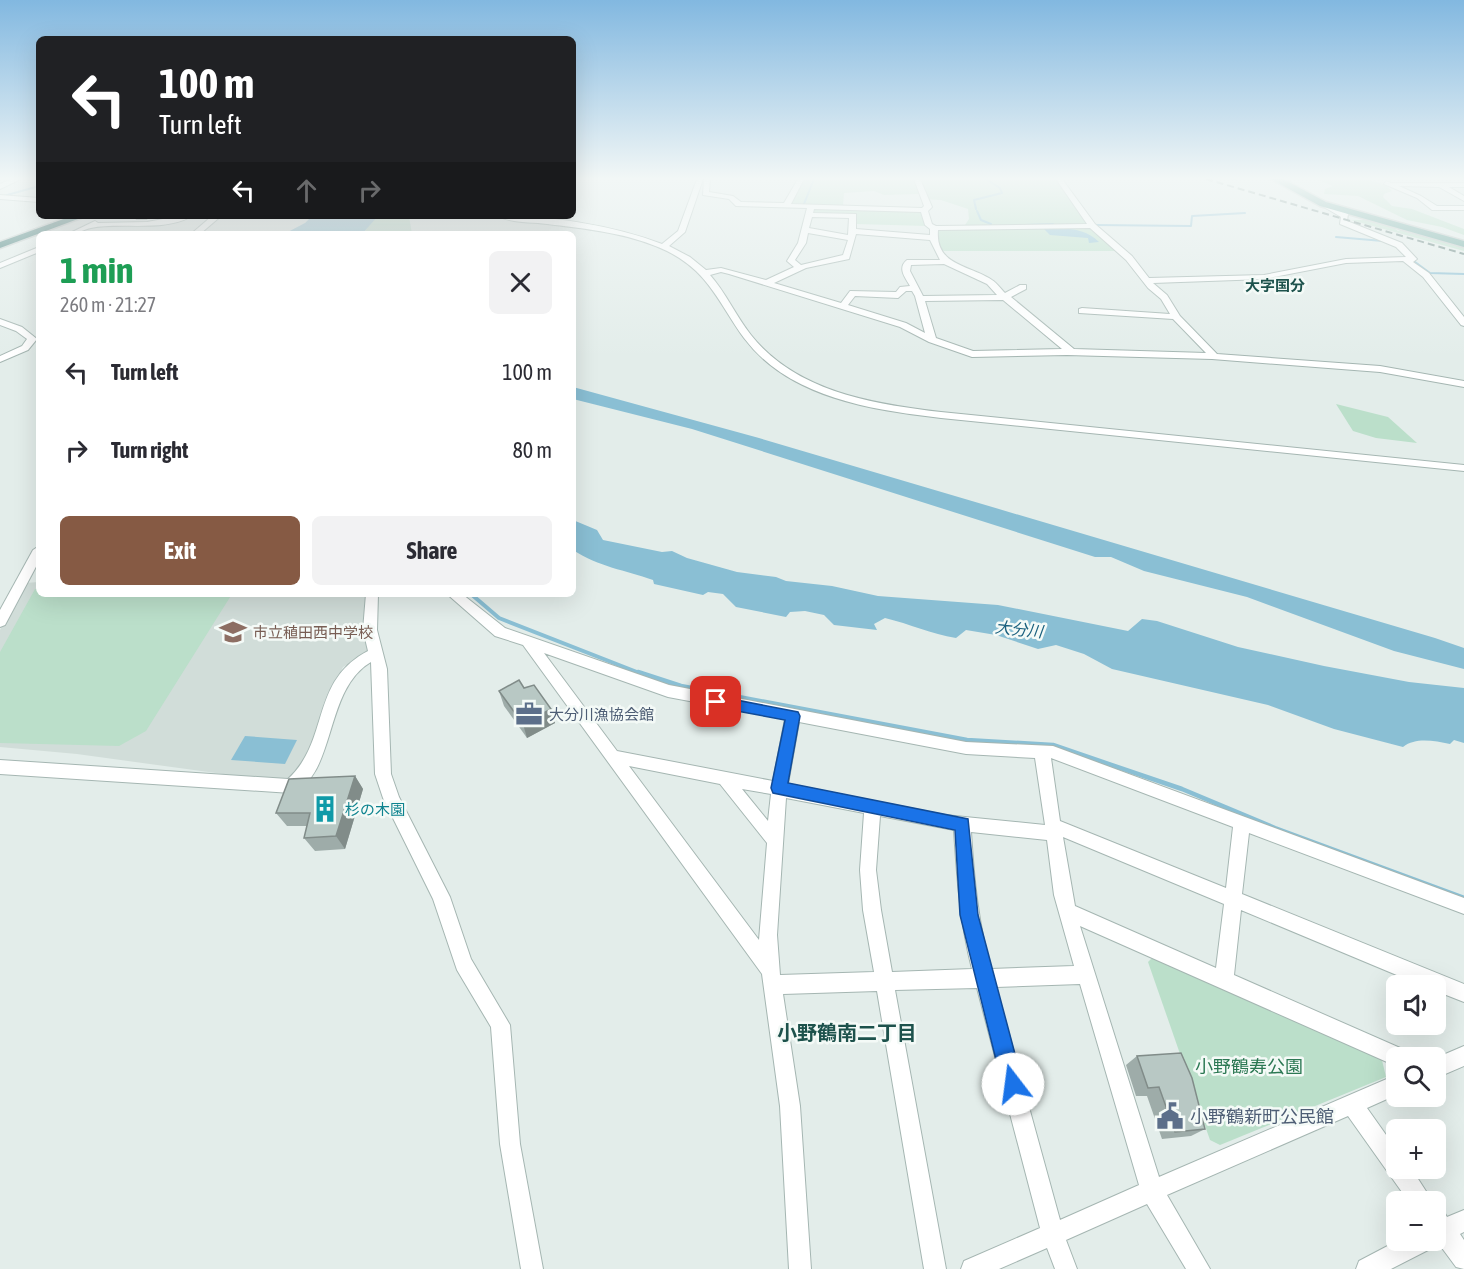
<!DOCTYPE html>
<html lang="en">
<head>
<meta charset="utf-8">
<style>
	:root { --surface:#fff; --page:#f2f2f3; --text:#2b2b33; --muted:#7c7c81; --accent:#865a44 }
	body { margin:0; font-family:"Asap Condensed","Noto Sans JP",sans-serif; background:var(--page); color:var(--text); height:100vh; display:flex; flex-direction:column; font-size:22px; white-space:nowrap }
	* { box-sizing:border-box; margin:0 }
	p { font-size:20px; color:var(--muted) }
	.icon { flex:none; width:33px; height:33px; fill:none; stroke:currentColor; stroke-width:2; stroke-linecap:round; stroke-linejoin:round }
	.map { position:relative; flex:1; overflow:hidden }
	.side { position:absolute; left:36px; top:231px; width:540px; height:366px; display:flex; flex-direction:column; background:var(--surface); border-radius:9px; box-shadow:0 6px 24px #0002 }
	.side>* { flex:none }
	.banner { position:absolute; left:36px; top:36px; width:540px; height:183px; border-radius:9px; box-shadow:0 6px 24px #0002; background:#202124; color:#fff; overflow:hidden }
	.buttons { position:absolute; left:1386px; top:975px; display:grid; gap:12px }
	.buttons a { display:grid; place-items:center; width:60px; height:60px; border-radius:9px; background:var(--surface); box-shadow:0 6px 24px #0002; font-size:30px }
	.pin { position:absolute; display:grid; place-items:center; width:51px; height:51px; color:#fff; margin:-26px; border-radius:12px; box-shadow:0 3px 9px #0006 }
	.me { position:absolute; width:66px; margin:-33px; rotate:345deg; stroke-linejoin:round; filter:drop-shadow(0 0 4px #0008) }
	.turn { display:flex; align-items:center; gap:21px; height:126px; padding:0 24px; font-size:27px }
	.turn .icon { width:78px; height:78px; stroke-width:2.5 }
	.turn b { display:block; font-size:42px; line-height:51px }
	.lanes { display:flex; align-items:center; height:57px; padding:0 24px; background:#0003; justify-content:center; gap:30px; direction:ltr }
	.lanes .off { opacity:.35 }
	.round { display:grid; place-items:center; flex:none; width:63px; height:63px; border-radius:9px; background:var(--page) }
	.summary { display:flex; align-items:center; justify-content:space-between; height:102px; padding:0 24px }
	h1 { font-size:36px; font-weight:700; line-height:45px; color:#1e9e55 }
	.primary-button { display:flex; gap:12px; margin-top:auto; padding:12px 24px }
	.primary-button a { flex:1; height:69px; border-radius:9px; background:var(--accent); color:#fff; font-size:24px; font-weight:700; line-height:69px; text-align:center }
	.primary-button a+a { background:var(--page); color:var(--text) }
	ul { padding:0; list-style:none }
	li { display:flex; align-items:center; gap:18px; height:78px; padding:0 24px }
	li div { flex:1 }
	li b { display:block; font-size:22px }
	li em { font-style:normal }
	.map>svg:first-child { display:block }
	.built { fill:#d1ddd9 }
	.green { fill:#bbdfca }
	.water { fill:#8abfd4 }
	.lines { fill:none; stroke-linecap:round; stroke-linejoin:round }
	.stream-far2 { stroke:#8abfd4; stroke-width:2 }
	.stream-far1 { stroke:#8abfd4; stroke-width:4 }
	.stream { stroke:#8abfd4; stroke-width:4.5 }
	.minor-casing { stroke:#a5b6b2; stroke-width:2 }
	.major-casing { stroke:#c1cac8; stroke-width:3 }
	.highway-casing { stroke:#c1cac8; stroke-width:3 }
	.minor { fill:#fff; fill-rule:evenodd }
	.major { fill:#66a49c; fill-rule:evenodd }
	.highway { fill:#2d6d68; fill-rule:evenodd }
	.rail { stroke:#5d7b77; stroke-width:2; stroke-dasharray:7 4; stroke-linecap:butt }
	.wall { fill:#9eaca9 }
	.shaded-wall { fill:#818c89 }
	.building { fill:#b8c8c4; stroke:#818c89; stroke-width:1.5 }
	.route { fill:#1a73e8; stroke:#114b97; stroke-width:1.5 }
	.labels { text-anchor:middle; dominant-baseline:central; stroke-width:5; stroke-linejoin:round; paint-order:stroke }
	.far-quarter-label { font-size:15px; font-weight:bold; fill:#1d524c; stroke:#f4faf7 }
	.education-label { font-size:15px; fill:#785e54; stroke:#f4faf7; text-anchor:start }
	.service-label { font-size:15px; fill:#4e5e75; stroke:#f4faf7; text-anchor:start }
	.culture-label { font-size:15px; fill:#0d838f; stroke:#f4faf7; text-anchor:start }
	.water-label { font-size:16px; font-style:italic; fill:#1a607e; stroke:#f4faf7 }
	.near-park-label { font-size:18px; fill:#2b7853; stroke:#f4faf7 }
	.near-service-label { font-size:18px; fill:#4e5e75; stroke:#f4faf7; text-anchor:start }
	.near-neighbourhood-label { font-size:20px; font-weight:bold; fill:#1d524c; stroke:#f4faf7 }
</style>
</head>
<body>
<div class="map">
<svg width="1464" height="1269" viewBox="0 0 1464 1269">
	<rect width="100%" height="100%" fill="#e3edea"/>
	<path class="built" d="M39,582V594H366L369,653L343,667L329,696L309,754L288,783L77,754L0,747V630L25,583Z"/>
	<g class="green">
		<path d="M802,179H1056L1088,224L965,225L969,219L968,209L941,200L921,199L919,194L884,195L874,191L844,193L843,206L791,203L790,202Z"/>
		<path d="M1316,179C1336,179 1379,175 1392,191L1384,194L1383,197L1392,206L1412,209L1464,229V235L1442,227L1407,220L1358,196L1324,194L1325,189L1333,186Z"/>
		<path d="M811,208L920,210L927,226L855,224L853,215H811Z"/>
		<path d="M379,216H409L412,234H363L372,220Z"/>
		<path d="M1363,218L1391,226L1398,231L1404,228L1464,247V251L1351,220H1367Z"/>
		<path d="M1090,227L1117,251H944L939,248L936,229Z"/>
		<path d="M1336,404L1388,417L1417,443L1376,438L1353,431Z"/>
		<path d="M35,589H39V594H232L146,731L119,746L0,743V652Z"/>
		<path d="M1155,955L1381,1056L1386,1077L1220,1145L1210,1140L1148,962Z"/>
	</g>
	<g class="water">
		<path d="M312,216H378L362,234H284L305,223Z"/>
		<path d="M1044,229C1064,227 1086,228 1099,242L1089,243L1088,238L1050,235Z"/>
		<path d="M573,387L759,438L1435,638L1464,648V669L1394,651L1247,597L1144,571L1111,557H1095L692,429L573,399Z"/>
		<path d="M573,520L597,530L603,540L662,552L672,551L687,558L737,572L776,577L786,581L832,586L878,596L998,605L1128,631L1142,619L1157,621L1238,647L1324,666L1409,682L1464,688V743L1454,740L1450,744C1434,741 1416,737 1403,747L1334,729L1268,705L1112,669L1084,654L1056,645L1038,649L996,635L966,630L956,638C931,634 910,624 885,618L874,624L877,630L834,625L824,615L805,611L790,612L786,617L736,607L723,594L708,592L703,595L654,584L653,580C625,570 599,567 573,550Z"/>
		<path d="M245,736L297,740L285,764L231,760Z"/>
	</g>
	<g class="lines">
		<g class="stream-far2">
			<path d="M1232,179H1236"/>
			<path d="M0,197L39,186"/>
			<path d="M804,204L814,179"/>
			<path d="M976,209L974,200L1002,193L1000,188L986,179"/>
			<path d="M977,211L981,220L991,224"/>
			<path d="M1025,225L1053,224"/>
			<path d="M1096,225L1191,226L1192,216L1245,213"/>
			<path d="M1336,237L1383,241"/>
			<path d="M1411,259L1430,273L1464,274"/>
		</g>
		<path class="stream-far1" d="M471,594L499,618L642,674"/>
		<path class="stream" d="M638,672L681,686L967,740L1053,745L1182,789L1275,828L1464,898"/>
		<defs>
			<g id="minor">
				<path d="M12,179H21L0,189V184Z"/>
				<path d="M697,179H703L685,232L669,246L690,257L706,270L721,268L766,280L794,267L787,261L798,243L807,208L736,206L729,199L703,195L704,179H710L709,192L733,196L741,202L784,203L798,179H804L791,204L922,208L924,206L914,179H920L932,207L928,211L932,224L936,226L1087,224L1056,179H1062L1095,224L1132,256L1149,278L1264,275L1346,259L1406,257L1396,247L1340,224L1341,217L1319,204L1326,202L1348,214L1347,221L1402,243L1417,259L1413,262L1429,273L1464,317V326L1461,325L1423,277L1403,261L1346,263L1264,279L1153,283L1167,295L1180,316L1217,354L1380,366L1464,381V387L1380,372L1212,359L1067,355L972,357L929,342L900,327L729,274L721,272L710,275C726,293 736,316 751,335C796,392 874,404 941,412L1464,465V471L941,418C872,410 789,398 744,338C718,302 709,272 667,251C630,233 587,229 547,224C533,222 510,223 498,216C552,216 612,225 662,244L678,231ZM814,209L921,212L925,225L930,229V235L856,229V214L813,213ZM812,217L849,218L848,235L809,228ZM1090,228L1126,260L1148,288L1161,299L1170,314L1082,308L1079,309V313L1173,319L1206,353L1074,349L1011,297L1026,289V285H1020L1005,293C1001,289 997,283 992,280C970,265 935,266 938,230ZM808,233L848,240L843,255L801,265L795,260L806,243ZM856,234L930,240L940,260H907C897,268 905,277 910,286L900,287L896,292L850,291L841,303L774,283L806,268L849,259ZM944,264L987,284L997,295L923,296L910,271L911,265ZM906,291H912L915,296L925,333L906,323L848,305L855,296L898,298ZM1003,300L1062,349L973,351L936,338L925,301Z"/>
				<path d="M1386,181L1391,183H1464V187H1449L1464,196V201L1439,187L1399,186L1421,196L1437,206H1464V210H1432L1417,198L1384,184Z"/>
				<path d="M0,195L39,198V202L0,199Z"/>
				<path d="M179,216L190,217C164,232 118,222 91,228C82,230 78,234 68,234L95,221L98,223L147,222Z"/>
				<path d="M212,216H221L200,234H191Z"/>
				<path d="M39,247V252L0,268V263Z"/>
				<path d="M0,319L22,327L37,339L28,350L0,362V356L22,346L27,339L16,331L0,325Z"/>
				<path d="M39,546V561L5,625L0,627V610L33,550Z"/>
				<path d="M366,594H378L377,630L387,669L391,774L399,797L450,897L471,959L510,1025L520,1144L543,1269H521L500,1144L491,1027L457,970L433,899L383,798L375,774L371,662C323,690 337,776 291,793L0,774V760L288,779C331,739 309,682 368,651L363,630Z"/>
				<path d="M447,594H462L505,628L669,685L966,742L1053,746L1464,898V914L1249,833L1242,894L1464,984V1002L1436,991V986H1423L1241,910L1234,975L1407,1051L1410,1058H1396V1066L1080,926L1159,1177L1396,1075V1095L1367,1108L1396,1149V1168H1411L1433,1202H1409L1348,1116L1167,1195L1210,1269H1186L1147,1204L1066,1240L1077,1269H1055L1047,1248L999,1269H961L964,1261L1040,1228L977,988L895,990L946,1269H924L877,991L783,994L800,1106L811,1269H789L780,1106L762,974L523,645L495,636ZM544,653L668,697L785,719L773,781L617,751ZM799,722L966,754L1035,758L1045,825L945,815L788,784ZM1051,758L1233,827L1226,888L1060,821ZM629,766L720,784L767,843L759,940ZM742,789L771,794L768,821ZM786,798L864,813L860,870L863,910L874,972L780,975L777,935ZM880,816L954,830C957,878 960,923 972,969L892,972L881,910L876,870ZM971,832L1047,840L1054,895L1074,966L991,969C978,923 974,879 971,832ZM1063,837L1224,904L1216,968L1075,906ZM1080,984L1139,1185L1060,1220L996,987Z"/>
				<path d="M1464,1046V1066L1436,1078V1058Z"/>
				<path d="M1436,1209L1444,1212L1447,1217L1464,1210V1232L1460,1234L1464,1240V1269L1456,1267L1439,1244H1433L1432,1248L1391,1269H1356L1359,1261L1399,1240H1436Z"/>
			</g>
			<path id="major" d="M1271,179H1283L1326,202L1464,241V247L1320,206Z"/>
			<path id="highway" d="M72,216H86L0,248V242Z"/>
		</defs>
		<use href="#minor" class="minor-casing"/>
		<use href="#major" class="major-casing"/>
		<use href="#highway" class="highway-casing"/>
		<use href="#minor" class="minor"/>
		<use href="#major" class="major"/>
		<use href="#highway" class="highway"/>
		<path class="rail" d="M1206,179L1464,254"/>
	</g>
	<g class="wall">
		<path d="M134,216H149L147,220H136Z"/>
		<path d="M524,688L555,723L527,738L504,706L499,691Z"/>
		<path d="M355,776L363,789L345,849L315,851L304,838L307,826H287L276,813Z"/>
		<path d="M1137,1056L1205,1129L1191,1136L1162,1139L1147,1096H1136L1126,1065Z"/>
	</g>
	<g class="shaded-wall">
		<path d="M551,709L555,723L527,738L523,724Z"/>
		<path d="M355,776L363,789L345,849L336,836Z"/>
	</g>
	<g class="building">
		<path d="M519,680L524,688L534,685L551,709L523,724L499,691Z"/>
		<path d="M355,776L336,836L304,838L310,813H276L289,779Z"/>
		<path d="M1181,1053L1192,1078L1205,1129L1175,1132L1159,1087L1148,1088L1137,1056Z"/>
	</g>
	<linearGradient id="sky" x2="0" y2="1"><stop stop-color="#82b8e0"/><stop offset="0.5" stop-color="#f2f7f6"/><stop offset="1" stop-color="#f2f7f6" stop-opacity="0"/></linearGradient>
	<rect width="1464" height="357" fill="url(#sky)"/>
	<path class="route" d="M716,696L798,712L800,716L788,783L968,819L978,915L1023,1084L1020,1091L1013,1094L1005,1091L1002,1084L960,915L955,830L773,793L771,788L785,720L710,706L708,702L710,697Z"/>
	<defs>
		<symbol id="school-bare" viewBox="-9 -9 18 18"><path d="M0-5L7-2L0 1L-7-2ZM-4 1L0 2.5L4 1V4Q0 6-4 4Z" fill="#8d6e63" stroke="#f4faf7" stroke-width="2.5" paint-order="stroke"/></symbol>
		<symbol id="office-bare" viewBox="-9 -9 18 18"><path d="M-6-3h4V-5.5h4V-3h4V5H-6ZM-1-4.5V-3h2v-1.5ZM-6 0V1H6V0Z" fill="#5c6f8a" stroke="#f4faf7" stroke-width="2.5" paint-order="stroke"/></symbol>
		<symbol id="building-bare" viewBox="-9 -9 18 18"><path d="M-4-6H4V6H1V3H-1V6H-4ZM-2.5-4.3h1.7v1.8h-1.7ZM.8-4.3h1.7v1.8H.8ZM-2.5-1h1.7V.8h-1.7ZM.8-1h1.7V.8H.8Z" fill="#0f9aa8" stroke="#f4faf7" stroke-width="2.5" paint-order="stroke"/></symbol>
		<symbol id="civic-bare" viewBox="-9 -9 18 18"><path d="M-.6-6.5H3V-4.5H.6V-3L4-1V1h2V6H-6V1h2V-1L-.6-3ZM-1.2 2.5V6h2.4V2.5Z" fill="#5c6f8a" stroke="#f4faf7" stroke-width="2.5" paint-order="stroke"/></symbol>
	</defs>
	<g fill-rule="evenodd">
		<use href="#school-bare" x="214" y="613" width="38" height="38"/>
		<use href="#office-bare" x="510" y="695" width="38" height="38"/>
		<use href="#building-bare" x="306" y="790" width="38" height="38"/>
		<use href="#civic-bare" x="1151" y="1097" width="38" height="38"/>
	</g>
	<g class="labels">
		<g class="far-quarter-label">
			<text x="1275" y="285">大字国分</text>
		</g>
		<g class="education-label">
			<text x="253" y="632">市立稙田西中学校</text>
		</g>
		<g class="service-label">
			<text x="549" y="714">大分川漁協会館</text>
		</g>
		<g class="culture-label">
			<text x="345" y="809">杉の木園</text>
		</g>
		<g class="water-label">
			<text transform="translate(1019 629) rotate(6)">大分川</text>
		</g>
		<g class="near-park-label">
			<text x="1249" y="1066">小野鶴寿公園</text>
		</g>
		<g class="near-service-label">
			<text x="1190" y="1116">小野鶴新町公民館</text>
		</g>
		<g class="near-neighbourhood-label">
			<text x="847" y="1032">小野鶴南二丁目</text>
		</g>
	</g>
</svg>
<div class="buttons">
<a><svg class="icon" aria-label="sound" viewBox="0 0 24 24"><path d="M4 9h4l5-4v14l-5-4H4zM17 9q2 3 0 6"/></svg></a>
<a><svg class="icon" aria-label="search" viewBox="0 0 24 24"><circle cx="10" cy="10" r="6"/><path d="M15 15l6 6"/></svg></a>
<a>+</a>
<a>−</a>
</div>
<div class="pin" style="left:716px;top:702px;background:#d93025"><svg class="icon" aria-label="arrive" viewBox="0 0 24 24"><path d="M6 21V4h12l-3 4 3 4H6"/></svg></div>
<svg class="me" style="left:1013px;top:1084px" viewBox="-20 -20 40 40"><circle r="19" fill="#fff"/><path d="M0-13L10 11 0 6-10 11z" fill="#1a73e8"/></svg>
<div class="banner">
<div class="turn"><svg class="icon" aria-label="left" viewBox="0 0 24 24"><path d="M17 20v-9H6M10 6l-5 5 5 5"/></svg><div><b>100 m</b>Turn left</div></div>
<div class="lanes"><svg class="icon" aria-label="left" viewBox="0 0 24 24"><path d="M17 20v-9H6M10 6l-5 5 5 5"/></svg><svg class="icon off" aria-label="ahead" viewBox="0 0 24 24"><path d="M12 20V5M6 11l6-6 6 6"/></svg><svg class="icon off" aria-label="right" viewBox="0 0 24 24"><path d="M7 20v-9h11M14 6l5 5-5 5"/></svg></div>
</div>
<section class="side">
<div class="summary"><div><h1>1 min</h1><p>260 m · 21:27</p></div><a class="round"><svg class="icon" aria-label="close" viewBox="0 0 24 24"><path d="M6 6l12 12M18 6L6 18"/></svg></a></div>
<ul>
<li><svg class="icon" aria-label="left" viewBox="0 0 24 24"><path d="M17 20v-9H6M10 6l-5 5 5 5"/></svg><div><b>Turn left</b></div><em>100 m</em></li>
<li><svg class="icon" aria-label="right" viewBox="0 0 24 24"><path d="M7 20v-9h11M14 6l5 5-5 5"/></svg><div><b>Turn right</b></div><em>80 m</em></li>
</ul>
<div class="primary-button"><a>Exit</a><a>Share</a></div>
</section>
</div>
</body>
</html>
